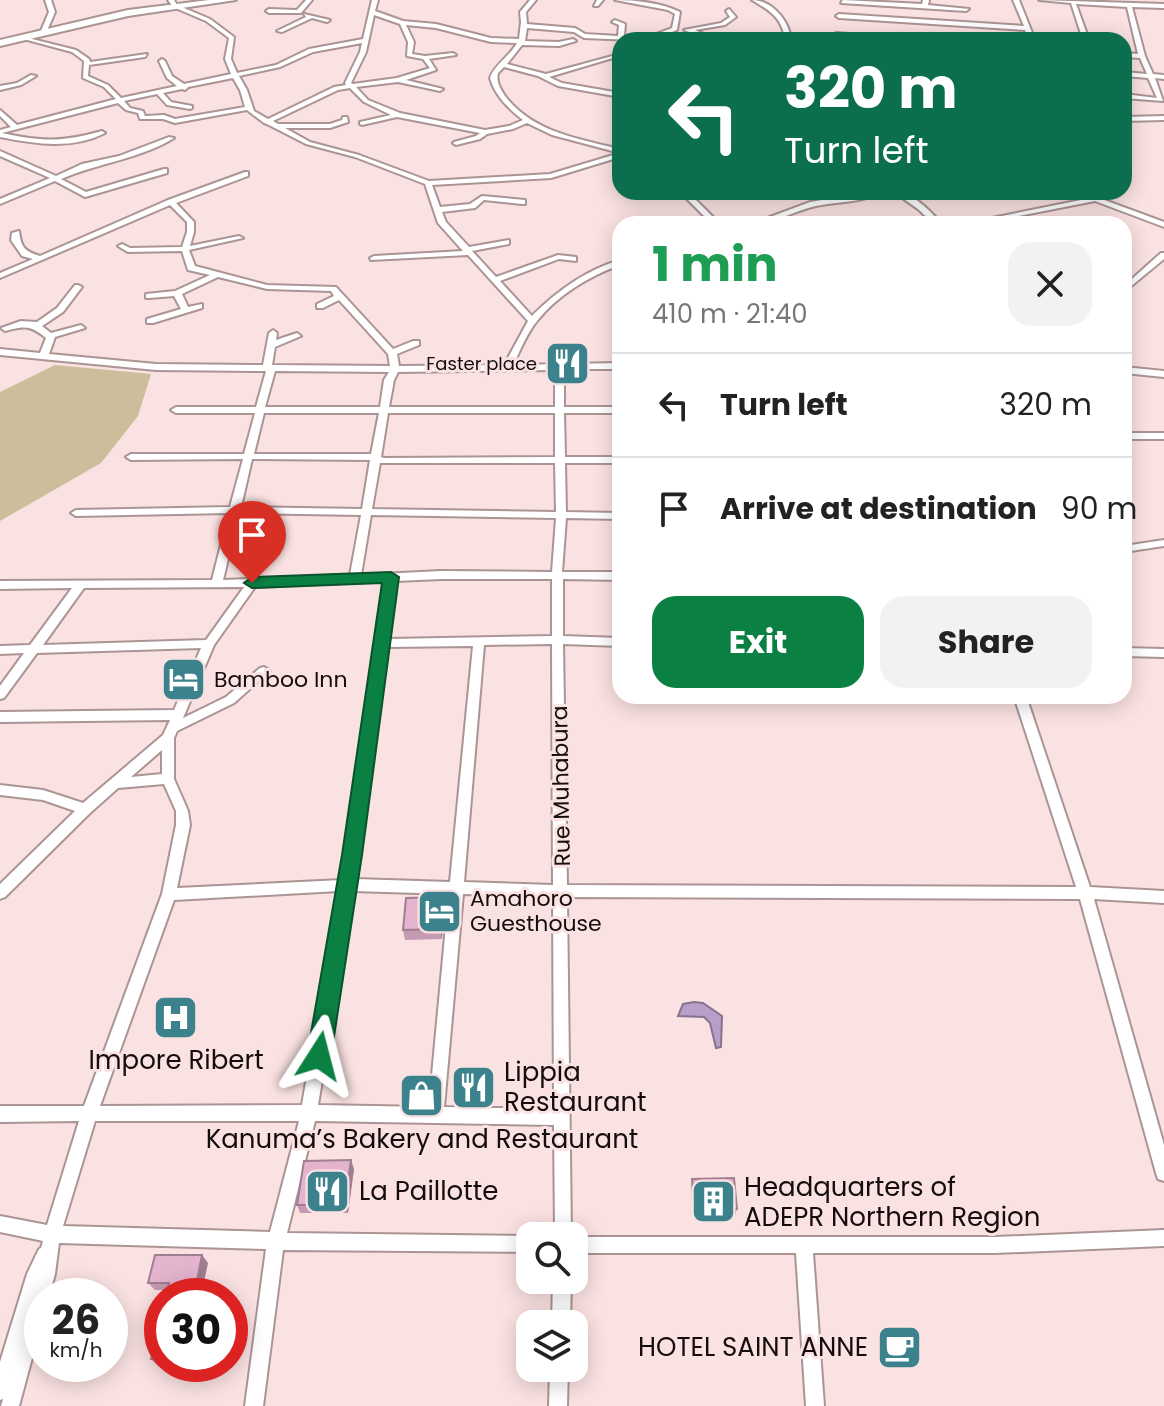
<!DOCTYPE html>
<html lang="en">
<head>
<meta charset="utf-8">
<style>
	:root { --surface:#fff; --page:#f2f2f2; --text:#222; --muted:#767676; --line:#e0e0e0; --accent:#0b8043 }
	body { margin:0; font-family:Poppins,sans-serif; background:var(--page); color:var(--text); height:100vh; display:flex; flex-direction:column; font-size:30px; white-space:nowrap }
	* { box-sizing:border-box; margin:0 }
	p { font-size:26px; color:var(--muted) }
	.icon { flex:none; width:44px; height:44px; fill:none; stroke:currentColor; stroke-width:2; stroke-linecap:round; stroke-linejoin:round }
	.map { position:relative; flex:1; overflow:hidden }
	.panel { position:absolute; left:612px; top:216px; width:520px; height:488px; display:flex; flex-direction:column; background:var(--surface); border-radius:24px; box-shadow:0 4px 20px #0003 }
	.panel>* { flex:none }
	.top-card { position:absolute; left:612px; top:32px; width:520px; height:168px; border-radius:24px; box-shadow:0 4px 20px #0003; background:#0b6e4f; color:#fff; overflow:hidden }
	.fabs { position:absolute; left:516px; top:1222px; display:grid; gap:16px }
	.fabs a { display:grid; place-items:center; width:72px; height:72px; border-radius:16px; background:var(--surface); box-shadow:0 4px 20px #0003; font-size:40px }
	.speed { position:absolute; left:24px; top:1278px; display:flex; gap:16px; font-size:40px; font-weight:700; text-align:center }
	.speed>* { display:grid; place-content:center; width:104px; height:104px; border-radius:50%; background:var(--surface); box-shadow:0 4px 20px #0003; line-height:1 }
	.speed small { font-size:20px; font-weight:400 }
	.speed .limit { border:12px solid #d22; background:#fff; color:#111 }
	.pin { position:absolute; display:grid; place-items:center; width:68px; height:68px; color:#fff; margin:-82px -34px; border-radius:50% 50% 50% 0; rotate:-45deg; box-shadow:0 0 8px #0007 }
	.pin .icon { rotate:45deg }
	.me { position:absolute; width:88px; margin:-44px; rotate:9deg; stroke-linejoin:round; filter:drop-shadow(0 0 6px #0008) }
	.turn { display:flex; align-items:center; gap:28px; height:168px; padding:0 40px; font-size:36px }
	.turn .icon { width:104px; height:104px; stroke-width:2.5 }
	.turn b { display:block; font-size:56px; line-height:68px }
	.round { display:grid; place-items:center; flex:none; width:84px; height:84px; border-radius:24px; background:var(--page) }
	.headline { display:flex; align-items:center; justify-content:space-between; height:136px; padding:0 40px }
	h1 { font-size:48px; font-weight:700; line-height:60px; color:#1e9e55 }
	.cta { display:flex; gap:16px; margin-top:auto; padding:16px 40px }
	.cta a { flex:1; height:92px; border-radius:24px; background:var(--accent); color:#fff; font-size:32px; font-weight:700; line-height:92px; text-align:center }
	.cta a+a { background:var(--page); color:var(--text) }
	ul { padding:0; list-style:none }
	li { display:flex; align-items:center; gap:24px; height:104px; padding:0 40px; border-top:2px solid var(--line) }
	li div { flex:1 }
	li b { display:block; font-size:30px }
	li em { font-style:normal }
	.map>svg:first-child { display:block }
	.green { fill:#ccbd9b }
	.water { fill:#b79fc9; stroke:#867391; stroke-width:2 }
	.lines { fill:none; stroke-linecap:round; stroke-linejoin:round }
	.minor-casing { stroke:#ab9494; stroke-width:4 }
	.primary-casing { stroke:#ab9494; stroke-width:4 }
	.minor { fill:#fff; fill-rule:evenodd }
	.primary { fill:#fff; fill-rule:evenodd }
	.wall { fill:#c49bb2 }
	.shaded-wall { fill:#a07e91 }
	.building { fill:#e4b4cf; stroke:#a07e91; stroke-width:2 }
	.route { fill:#0b8043; stroke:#07532c; stroke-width:2 }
	.labels { text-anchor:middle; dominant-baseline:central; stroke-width:6; stroke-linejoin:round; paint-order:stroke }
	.far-poi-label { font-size:18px; fill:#150d0d; stroke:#fbe2e2; text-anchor:end }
	.poi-label { font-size:22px; fill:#150d0d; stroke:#fbe2e2; text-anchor:start }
	.street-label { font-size:22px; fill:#150d0d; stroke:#fbe2e2 }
	.near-poi-label { font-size:26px; fill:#150d0d; stroke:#fbe2e2; text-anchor:start }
</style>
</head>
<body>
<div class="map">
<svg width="1164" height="1406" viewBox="0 0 1164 1406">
	<rect width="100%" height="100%" fill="#fbe2e2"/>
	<path class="green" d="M55,365L151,374L138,416L101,463L0,521V392Z"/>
	<path class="water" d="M694,1002L703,1003L722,1016L721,1047L716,1048L710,1023L704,1017L678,1016L683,1004Z"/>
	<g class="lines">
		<defs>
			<g id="minor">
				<path d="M45,0H51L55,12L46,33L43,35L40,33L49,12Z"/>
				<path d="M168,0H174L177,5L210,19L234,37L231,59L237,73L276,65L309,49L363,39L372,0H378L375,11L403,21L436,24L491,38L519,39L521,22L520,12L530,0H536L526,12L527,24L575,28L585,34L618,36L619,25L612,22L615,20L625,24L624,36L648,37L672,28L675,14L668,10L615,0C636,0 662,3 680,12L677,30L652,40H633L584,38L574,32L527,28L525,41L559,42L573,39L576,41L559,46L522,45L507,64L546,74L616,55V57L549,77L562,83L620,93V97L558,86L538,76L504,67L498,73C496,82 500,88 505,96C532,132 579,139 620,149V157L551,178L432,185L440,207L470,204L482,196L525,200V204H522L484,200L475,208L442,212L446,222L469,247L509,240V244L472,251L496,277L558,255L576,257V261L559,259L500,281L532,316C557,291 586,270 620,260V265C589,276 558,295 537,321C527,333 520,351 513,365L620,363V369H564V407H620V413H564L565,457H620V463H565L566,512L620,513V519L566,518L562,572H620V580L563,579V636L620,638V646L563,644L567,885L1076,887L1014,696H1026L1090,887L1164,891V903L1094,899L1164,1145V1181L1158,1179L1156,1173L1080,899L567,897L571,1236H555L554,1125L315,1121L287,1233L530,1236V1252L283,1250L263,1406H245L266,1249L59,1243L55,1274L49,1296H42V1321L19,1406H1L3,1399L0,1400V1362L27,1274L39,1249L41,1248L43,1241L0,1232V1216L47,1225L79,1121L0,1122V1106H84L162,894L176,825V811L164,784L118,788L90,813L5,897L0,899V884L75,811L43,800L0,795V785L43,790L83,803L163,735L170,720L0,722V712L174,710L201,648L37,653L4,698L0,699V686L24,653L0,654V646L30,645L72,588L0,589V581L212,580L229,513L76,516L71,513L76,510L230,507L243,459L131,460L126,457L131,454H244L255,413H176L171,410L176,407H256L266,371L156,370L0,355V349L40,353L46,338C30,325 25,326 5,331L1,328L21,321L37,322L57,308L75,285H78L82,287L63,312L42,326L51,333L81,325L85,328L55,337L49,354L156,364L263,365L269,333L273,330L277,333L276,340L297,333L301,336L275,347L272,365H274L390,366L388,354L339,300L323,308H317V304L334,296L331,291L267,289L218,277L182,294L188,307L202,304V308L153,323H147V319L181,309L174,296L149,298H146V294L175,291L210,275L188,270L182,251L128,252L118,246L122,244L130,248L182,247L187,232V222L170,205L0,278V273L33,259L22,256L11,240L12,233L19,231C21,247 24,251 40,256L168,200L245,172H248V176L176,203L194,222V232L190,246L239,236L243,238L189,250L195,266L267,285L336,287L393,349L413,341H419V345L397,354L399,366L504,365L528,321L468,255L371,260L370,258L374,256L463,251L438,223L425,184L355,157L306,144L267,124L264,123L247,110L175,123L163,119H140L138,113L126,110L118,103L2,133C42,142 63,142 102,131L105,133C72,150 35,144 0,137V130L11,127L0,116V110L17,125L116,99L104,87L83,78L84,61L72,52L20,38V36L76,50L89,59L90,62L147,54L145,57L89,65L88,76L108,85L121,98L177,86L167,78L159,61L162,59L165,61L172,76L184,84L231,74L225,59L229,38L206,21L173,7ZM374,15L400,24L408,42L407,56L423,59L430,68L397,78L353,84L351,83L366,52ZM406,25L436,28L491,42L517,43C510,56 494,65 490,78C495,96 509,109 523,120L509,126L485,130L400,113L368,100L356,87L398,82L440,91L443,89L406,80L436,70L429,59L456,55L453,53L425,56L412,54L414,42ZM362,43L360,52L345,83L346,85L334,87L268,119L254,111L247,90L239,76L280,67L313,52ZM233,78L240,90L245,107L175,119L164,115L145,116L143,111L130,108L124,101L157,94L167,105L190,109L192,108V106L171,102L163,93L182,89L185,90L188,87ZM350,88L364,102L391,115L360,122V124L362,125L397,117L480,133L476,136L454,142L453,143L456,145L480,139L487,134L513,129L527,123L552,135L620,153L550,174L429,181L359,155L310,142L285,128H330L348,122L347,117H343L342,120L330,124H278L273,121L338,90ZM555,370V407H389L394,380L398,372ZM275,371L389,372L384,380L380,407H265ZM264,413H379L371,454H254ZM388,413H555V457L384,458L381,457ZM252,459L370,460L362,509L241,507ZM380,463H555L556,512L372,509ZM239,513L361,515L350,575L223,580ZM371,515L556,518L552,572L441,571L361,575ZM441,579H552V636L388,639L396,581ZM385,581L341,880L177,888L190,825L188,811L174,779V738L177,731L234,703L270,671L264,667L260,668L226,697L183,718L214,645L255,587ZM244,587L206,640L43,645L84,588ZM552,644L553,885L464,882L484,645ZM473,646L450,882L355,879L387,647ZM162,750V774L131,777ZM339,891L302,1105L100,1106L174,900ZM353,891L449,894L429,1107L318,1105ZM463,894L553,897L554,1109L444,1107ZM95,1121H299L270,1232L63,1226Z"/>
				<path d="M306,0H312L301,13H269L266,11L269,9L297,10Z"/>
				<path d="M597,0H603L598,6H594Z"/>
				<path d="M752,0C770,0 786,17 790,34L785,40H779L784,34C780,16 767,9 752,0Z"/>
				<path d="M843,0L922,4L923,0H929L928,5L969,9L966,11L841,3Z"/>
				<path d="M1013,0H1019L1035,40H1029L1025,30L839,18L836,16L839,14L1024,26Z"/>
				<path d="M1039,0L1164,4V8L1132,7L1145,56L1153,74L1164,75V79L1155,78L1163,101L1124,98V94L1157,98L1148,78L1124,76V72L1147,74L1140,58L1124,57V53L1138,54L1127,7L1076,4L1089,40H1083L1071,3Z"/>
				<path d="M729,9L736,17L725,25L695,30L717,40H709L684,30L721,23L730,17L726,11Z"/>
				<path d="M304,14L330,20L327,22L312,18L282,32L277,31L306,17Z"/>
				<path d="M836,33L901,38L904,40L834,36Z"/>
				<path d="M31,75L36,76L21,85L0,90V86L17,83Z"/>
				<path d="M1164,116V120L1124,121V117Z"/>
				<path d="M169,137L174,138C140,159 98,163 61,179L86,192L164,169H167V173L85,197L55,181L0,204V199L50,178L0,156V151L56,176L82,164L119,156Z"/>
				<path d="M680,192H688L720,224H712Z"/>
				<path d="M771,192L799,194L816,192L799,198Z"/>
				<path d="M870,192H881C860,204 835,201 812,207C792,212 773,224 751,224L810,202Z"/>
				<path d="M894,192C913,192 930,211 942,224H934L918,209Z"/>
				<path d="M1096,197L1164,222V227L1095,201L978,224H962Z"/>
				<path d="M1161,253H1164V259L1124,292V286Z"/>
				<path d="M1124,367L1164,371V377L1124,373Z"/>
				<rect x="1124" y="433" width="40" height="6"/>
				<path d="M1164,540V546L1124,552V546Z"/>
				<path d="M1124,648L1164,649V657L1124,656Z"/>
				<path d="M1164,1230V1246L995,1253H813L824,1406H806L796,1253H574V1237H995Z"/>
				<path d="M553,1280H571L570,1324H552Z"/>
				<path d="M550,1368H568L567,1406H549Z"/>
			</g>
			<path id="primary" d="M209,0H236L128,16L0,46V40L128,10Z"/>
		</defs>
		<use href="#minor" class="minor-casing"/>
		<use href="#primary" class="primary-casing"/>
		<use href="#minor" class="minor"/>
		<use href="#primary" class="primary"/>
	</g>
	<g class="wall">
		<path d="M442,897L444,907L442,939L405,940L403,930Z"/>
		<path d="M354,1169L348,1213H300L297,1205Z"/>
		<path d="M692,1179L737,1209L735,1216L693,1217L691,1187Z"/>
		<path d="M208,1263L167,1290H155L148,1283Z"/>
		<path d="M162,1313V1364H187L186,1366H158L151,1359Z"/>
	</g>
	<g class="shaded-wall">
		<path d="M442,897L444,907L442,939L440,929Z"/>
		<path d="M351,1160L354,1169L348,1213L345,1205Z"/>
		<path d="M202,1255L208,1263L201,1296H194Z"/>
	</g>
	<g class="building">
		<path d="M442,897L440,929L403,930L406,898Z"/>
		<path d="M351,1160L345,1205H297L304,1161Z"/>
		<path d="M734,1178L737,1209L695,1210L692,1179Z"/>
		<path d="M155,1255H202L194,1296H166L169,1283H148Z"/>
		<path d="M162,1313V1360L151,1359Z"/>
	</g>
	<path class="route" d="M391,572L399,577L362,855L331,1056L327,1063L319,1067L311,1063L307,1056L342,855L382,583L252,588L244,583L252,577Z"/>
	<defs>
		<symbol id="restaurant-square" viewBox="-11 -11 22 22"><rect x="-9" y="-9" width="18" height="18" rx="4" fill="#3c828d" stroke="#fbe2e2"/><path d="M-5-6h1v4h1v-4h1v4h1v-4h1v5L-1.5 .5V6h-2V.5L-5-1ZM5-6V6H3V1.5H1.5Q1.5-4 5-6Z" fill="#fff"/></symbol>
		<symbol id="hotel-square" viewBox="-11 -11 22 22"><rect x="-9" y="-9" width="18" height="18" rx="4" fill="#3c828d" stroke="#fbe2e2"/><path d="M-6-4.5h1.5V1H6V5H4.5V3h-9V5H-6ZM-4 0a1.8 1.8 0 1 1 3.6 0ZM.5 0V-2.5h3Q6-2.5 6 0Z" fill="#fff"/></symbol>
		<symbol id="hospital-square" viewBox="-11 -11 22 22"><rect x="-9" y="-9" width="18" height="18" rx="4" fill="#3c828d" stroke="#fbe2e2"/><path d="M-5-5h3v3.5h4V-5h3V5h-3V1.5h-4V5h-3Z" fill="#fff"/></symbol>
		<symbol id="shop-square" viewBox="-11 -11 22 22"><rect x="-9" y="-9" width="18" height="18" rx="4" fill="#3c828d" stroke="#fbe2e2"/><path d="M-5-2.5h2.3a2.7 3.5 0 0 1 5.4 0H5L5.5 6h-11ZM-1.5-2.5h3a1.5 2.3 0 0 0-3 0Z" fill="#fff"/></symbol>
		<symbol id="building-square" viewBox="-11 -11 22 22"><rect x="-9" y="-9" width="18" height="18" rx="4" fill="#3c828d" stroke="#fbe2e2"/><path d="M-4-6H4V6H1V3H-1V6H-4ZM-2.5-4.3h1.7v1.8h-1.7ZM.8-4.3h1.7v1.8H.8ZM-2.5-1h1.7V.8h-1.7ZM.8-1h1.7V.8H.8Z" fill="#fff"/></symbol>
		<symbol id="cafe-square" viewBox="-11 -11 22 22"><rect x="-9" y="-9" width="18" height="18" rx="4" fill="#3c828d" stroke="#fbe2e2"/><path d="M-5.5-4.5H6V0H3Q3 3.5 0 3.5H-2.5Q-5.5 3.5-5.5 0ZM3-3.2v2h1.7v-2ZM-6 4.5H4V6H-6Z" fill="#fff"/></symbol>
	</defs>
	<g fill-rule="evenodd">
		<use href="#restaurant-square" x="542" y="338" width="51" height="51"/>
		<use href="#hotel-square" x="158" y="654" width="51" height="51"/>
		<use href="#hotel-square" x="414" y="886" width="51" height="51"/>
		<use href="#hospital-square" x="150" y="992" width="51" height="51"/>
		<use href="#restaurant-square" x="448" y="1062" width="51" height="51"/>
		<use href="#shop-square" x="396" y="1070" width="51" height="51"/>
		<use href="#restaurant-square" x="302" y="1166" width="51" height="51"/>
		<use href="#building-square" x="688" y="1176" width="51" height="51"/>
		<use href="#cafe-square" x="874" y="1322" width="51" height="51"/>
	</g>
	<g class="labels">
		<g class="far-poi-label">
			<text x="537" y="363">Faster place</text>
		</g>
		<g class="poi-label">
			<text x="214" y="679">Bamboo Inn</text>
			<text x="470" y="898">Amahoro<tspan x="470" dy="25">Guesthouse</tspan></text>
		</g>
		<g class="street-label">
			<text transform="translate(561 786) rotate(-91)">Rue Muhabura</text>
		</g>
		<g class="near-poi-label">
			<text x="176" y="1060" text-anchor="middle">Impore Ribert</text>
			<text x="504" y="1072">Lippia<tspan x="504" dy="30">Restaurant</tspan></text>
			<text x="422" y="1139" text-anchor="middle">Kanuma’s Bakery and Restaurant</text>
			<text x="744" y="1187">Headquarters of<tspan x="744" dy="30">ADEPR Northern Region</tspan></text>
			<text x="359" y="1191">La Paillotte</text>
			<text x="868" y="1347" text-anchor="end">HOTEL SAINT ANNE</text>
		</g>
	</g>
</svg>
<div class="fabs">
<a><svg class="icon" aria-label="search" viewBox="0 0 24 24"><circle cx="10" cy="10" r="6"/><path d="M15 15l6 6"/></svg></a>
<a><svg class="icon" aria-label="layers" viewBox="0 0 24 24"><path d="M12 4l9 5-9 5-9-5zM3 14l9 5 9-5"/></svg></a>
</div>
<div class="speed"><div>26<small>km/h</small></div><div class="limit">30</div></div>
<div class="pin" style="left:252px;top:583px;background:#d93025"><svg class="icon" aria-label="arrive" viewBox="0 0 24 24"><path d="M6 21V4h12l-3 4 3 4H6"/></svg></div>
<svg class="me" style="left:319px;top:1056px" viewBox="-20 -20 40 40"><path d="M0-17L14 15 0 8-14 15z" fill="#0b8043" stroke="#fff" stroke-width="4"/></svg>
<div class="top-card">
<div class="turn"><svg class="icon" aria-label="left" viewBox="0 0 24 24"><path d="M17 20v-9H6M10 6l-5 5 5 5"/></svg><div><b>320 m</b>Turn left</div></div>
</div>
<section class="panel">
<div class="headline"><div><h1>1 min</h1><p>410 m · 21:40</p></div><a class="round"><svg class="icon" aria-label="close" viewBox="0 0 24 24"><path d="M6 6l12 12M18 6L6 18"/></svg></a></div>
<ul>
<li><svg class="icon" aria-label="left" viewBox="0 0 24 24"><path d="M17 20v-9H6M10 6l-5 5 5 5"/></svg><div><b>Turn left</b></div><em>320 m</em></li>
<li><svg class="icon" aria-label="arrive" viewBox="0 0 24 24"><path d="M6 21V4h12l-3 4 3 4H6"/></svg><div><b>Arrive at destination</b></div><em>90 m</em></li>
</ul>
<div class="cta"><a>Exit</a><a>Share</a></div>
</section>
</div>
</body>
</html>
